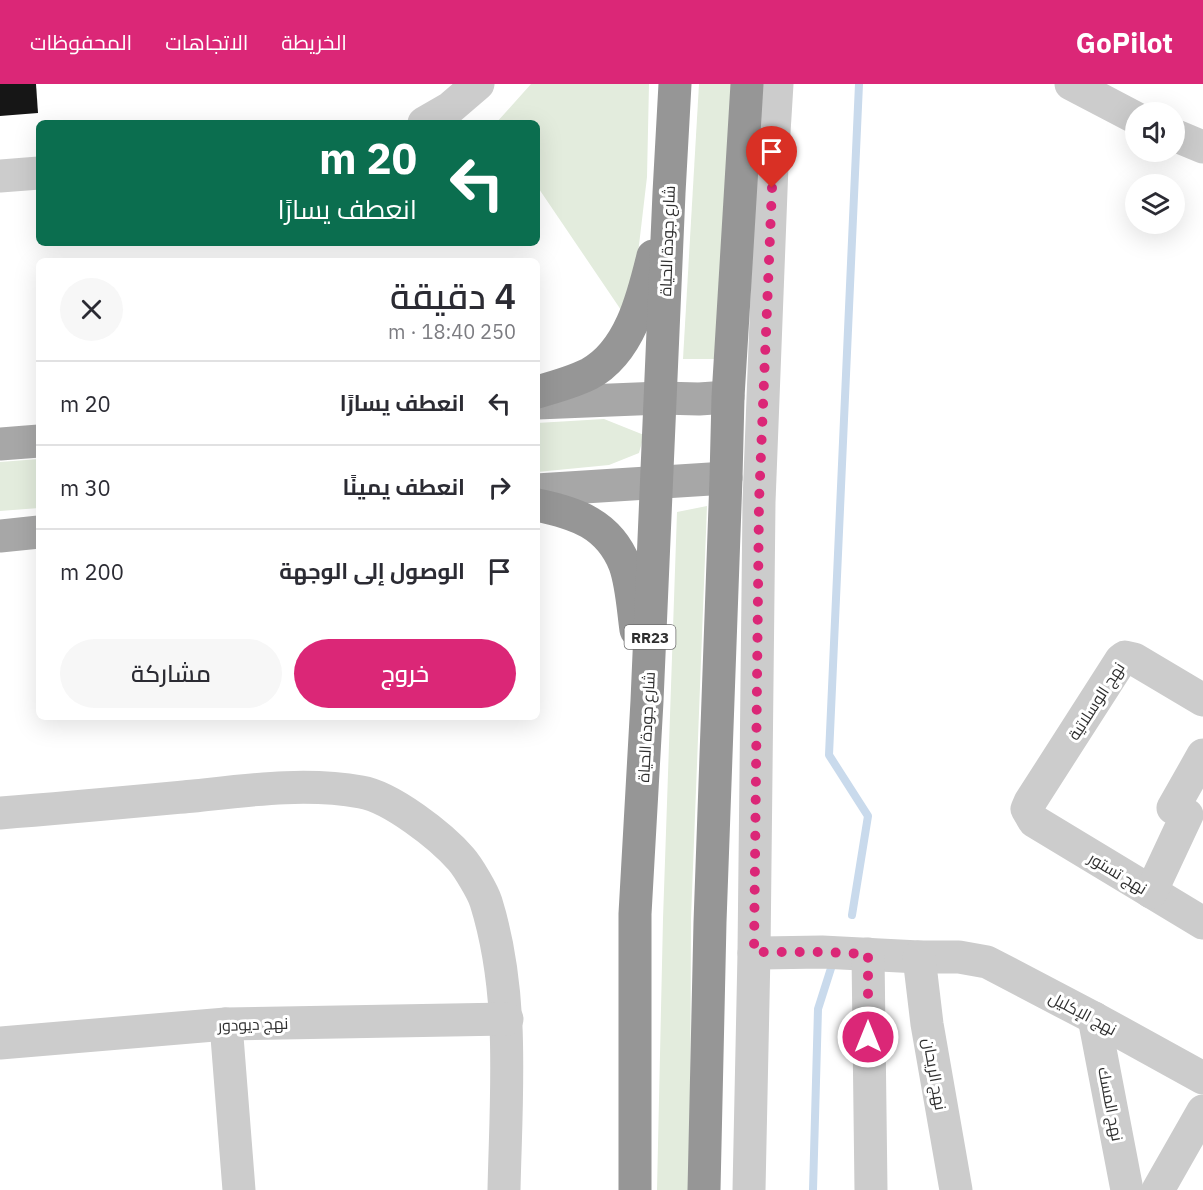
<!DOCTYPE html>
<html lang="ar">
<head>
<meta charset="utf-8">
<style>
	:root { --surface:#fff; --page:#f7f7f7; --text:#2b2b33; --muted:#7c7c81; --line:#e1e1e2; --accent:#db2777 }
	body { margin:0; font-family:"IBM Plex Sans",Cairo,sans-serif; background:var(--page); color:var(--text); direction:rtl; height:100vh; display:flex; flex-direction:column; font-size:22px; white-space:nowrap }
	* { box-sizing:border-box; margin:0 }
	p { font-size:20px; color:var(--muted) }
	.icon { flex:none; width:33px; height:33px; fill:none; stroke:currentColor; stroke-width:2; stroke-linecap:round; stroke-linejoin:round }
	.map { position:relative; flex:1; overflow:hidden; direction:ltr }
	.details { position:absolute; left:36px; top:174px; width:504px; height:462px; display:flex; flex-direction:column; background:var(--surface); border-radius:9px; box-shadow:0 6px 24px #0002; direction:rtl }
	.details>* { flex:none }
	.banner { position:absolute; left:36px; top:36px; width:504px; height:126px; border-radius:9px; box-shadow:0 6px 24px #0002; direction:rtl; background:#0b6e4f; color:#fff; overflow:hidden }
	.fabs { position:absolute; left:1125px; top:18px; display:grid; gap:12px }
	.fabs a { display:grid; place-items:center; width:60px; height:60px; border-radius:50%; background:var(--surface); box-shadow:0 6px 24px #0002; font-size:30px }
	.pin { position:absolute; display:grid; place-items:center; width:51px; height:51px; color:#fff; margin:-62px -26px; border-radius:50% 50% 50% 0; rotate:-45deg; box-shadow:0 0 6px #0007 }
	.pin .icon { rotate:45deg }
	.me { position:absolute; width:66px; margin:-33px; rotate:0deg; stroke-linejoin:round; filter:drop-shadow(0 0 4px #0008) }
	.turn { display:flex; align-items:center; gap:21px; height:126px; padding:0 24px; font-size:27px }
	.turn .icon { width:78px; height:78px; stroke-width:2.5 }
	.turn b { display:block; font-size:42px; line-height:51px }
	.round { display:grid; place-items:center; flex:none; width:63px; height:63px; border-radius:32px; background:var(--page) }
	.headline { display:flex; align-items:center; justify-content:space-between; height:102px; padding:0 24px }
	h1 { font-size:36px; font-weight:600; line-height:45px }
	.button { display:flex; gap:12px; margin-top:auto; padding:12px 24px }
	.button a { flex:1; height:69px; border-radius:36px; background:var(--accent); color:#fff; font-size:24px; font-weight:600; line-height:69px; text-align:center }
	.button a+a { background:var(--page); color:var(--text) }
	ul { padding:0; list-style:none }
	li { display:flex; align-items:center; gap:18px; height:84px; padding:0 24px; border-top:2px solid var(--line) }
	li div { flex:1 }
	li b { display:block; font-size:22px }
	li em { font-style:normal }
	header { display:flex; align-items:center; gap:36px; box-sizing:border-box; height:84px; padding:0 30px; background:var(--accent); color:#fff }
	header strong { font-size:28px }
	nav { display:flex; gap:33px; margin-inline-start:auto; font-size:21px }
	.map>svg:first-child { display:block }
	.green { fill:#e3ecdd }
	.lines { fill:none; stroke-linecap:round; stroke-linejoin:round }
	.stream { stroke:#c9daec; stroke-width:8 }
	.building { fill:#161616 }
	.minor { stroke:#ccc; stroke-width:33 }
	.major { stroke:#a7a7a7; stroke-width:33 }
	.highway { stroke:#969696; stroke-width:33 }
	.route { stroke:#db2777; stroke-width:10; stroke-dasharray:0 18 }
	.labels { text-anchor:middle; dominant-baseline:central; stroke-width:6; stroke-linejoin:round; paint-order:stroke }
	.shield { fill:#fff; stroke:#6d6d6d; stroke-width:1.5 }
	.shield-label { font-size:15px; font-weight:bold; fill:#2f2f2f }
	.street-label { font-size:16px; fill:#2f2f2f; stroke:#fff }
</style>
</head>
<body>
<header>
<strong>GoPilot</strong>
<nav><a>الخريطة</a><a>الاتجاهات</a><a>المحفوظات</a></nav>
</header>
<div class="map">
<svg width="1203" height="1106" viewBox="0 0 1203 1106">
	<rect width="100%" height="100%" fill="#fff"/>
	<g class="green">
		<path d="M531,0H649L647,93L635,195L621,226L537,102V39H496Z"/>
		<path d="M699,0H740L726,275H683Z"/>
		<path d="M604,335L644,351L639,369L609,381L537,388V339Z"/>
		<path d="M39,375V424L0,427V378Z"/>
		<path d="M707,422L691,835L690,1106H657L663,835L677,428Z"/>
	</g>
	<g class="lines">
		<g class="stream">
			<path d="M852,831L868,732L829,671L859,0"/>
			<path d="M813,1106L818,925L833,878"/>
		</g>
	</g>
	<path class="building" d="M0,0H36L38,29L0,32Z"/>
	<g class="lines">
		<g class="minor">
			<path d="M1071,0L1136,34"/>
			<path d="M424,39L450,24L478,0"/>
			<path d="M1174,51L1203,63"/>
			<path d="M0,92L39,89"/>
			<path d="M1203,616L1134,575L1125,573L1121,576L1030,718L1027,725L1034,737L1203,839"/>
			<path d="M0,729C65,724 129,718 194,712C249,706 306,698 361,708C391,713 441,752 461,775C468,783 483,808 486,818C515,911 506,1011 504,1106"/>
			<path d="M1151,808L1187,731L1173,724L1203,671"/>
			<path d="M754,869L822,868L919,873H959L987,878L1094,934L1203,994"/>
			<path d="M868,870L871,1106"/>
			<path d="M919,873L927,940L956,1106"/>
			<path d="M1094,934L1127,1106"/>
			<path d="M226,940L239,1106"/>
			<path d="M0,959L226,940L507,935"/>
			<path d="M749,1106L754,869L759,418L772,81L777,0"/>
			<path d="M1158,1106L1203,1027"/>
		</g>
		<g class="major">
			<path d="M537,319L661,314L699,315L728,313"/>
			<path d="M0,360L39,357"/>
			<path d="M537,406L726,394"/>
			<path d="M0,452L39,448"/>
		</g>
		<g class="highway">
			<path d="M537,308C555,303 573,298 589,290C630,268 643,213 653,172"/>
			<path d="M537,421C576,429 609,440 625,481C632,501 633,525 636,546"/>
			<path d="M635,1106V830L647,617L669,109L675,0"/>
			<path d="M704,1106L710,838L726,394L728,313L747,0"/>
		</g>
	</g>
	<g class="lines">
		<path class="route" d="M772,104L759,418L754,868H822L868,870V953"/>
	</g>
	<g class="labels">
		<rect class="shield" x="624.5" y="541" width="51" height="24" rx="4.5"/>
		<g class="shield-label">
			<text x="650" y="553">RR23</text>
		</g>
		<g class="street-label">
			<text transform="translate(667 157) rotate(-88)">شارع جودة الحياة</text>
			<text transform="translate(1096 617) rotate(-57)">نهج الوسلاتية</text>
			<text transform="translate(646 643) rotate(-87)">شارع جودة الحياة</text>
			<text transform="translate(1118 789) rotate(31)">نهج تستور</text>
			<text transform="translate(1083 929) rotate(28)">نهج الإكليل</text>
			<text transform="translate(253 940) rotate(-2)">نهج ديودور</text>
			<text transform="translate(935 990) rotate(80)">نهج الريحان</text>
			<text transform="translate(1111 1020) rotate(79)">نهج المسك</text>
		</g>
	</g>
</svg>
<div class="fabs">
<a><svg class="icon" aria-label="sound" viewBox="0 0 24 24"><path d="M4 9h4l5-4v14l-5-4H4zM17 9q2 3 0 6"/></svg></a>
<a><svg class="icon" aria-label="layers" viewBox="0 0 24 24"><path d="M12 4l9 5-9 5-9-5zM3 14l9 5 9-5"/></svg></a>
</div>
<div class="pin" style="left:772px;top:104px;background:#d93025"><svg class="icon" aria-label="arrive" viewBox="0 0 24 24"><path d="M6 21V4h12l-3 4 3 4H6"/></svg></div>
<svg class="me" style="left:868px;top:953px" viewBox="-20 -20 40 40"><circle r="17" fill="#db2777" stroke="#fff" stroke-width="3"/><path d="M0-11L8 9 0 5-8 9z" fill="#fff"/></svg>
<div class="banner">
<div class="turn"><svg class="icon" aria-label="left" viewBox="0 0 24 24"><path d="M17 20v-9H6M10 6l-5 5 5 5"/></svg><div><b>20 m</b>انعطف يسارًا</div></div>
</div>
<section class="details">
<div class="headline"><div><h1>4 دقيقة</h1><p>250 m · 18:40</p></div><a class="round"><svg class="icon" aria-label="close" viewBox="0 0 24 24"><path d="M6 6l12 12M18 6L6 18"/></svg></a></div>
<ul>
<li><svg class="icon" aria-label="left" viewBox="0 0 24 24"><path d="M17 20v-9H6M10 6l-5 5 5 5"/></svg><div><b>انعطف يسارًا</b></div><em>20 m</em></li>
<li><svg class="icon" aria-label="right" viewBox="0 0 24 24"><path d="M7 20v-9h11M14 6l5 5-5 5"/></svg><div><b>انعطف يمينًا</b></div><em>30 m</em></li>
<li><svg class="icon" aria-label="arrive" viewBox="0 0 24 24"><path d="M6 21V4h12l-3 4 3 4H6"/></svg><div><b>الوصول إلى الوجهة</b></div><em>200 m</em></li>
</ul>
<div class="button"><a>خروج</a><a>مشاركة</a></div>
</section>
</div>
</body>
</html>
